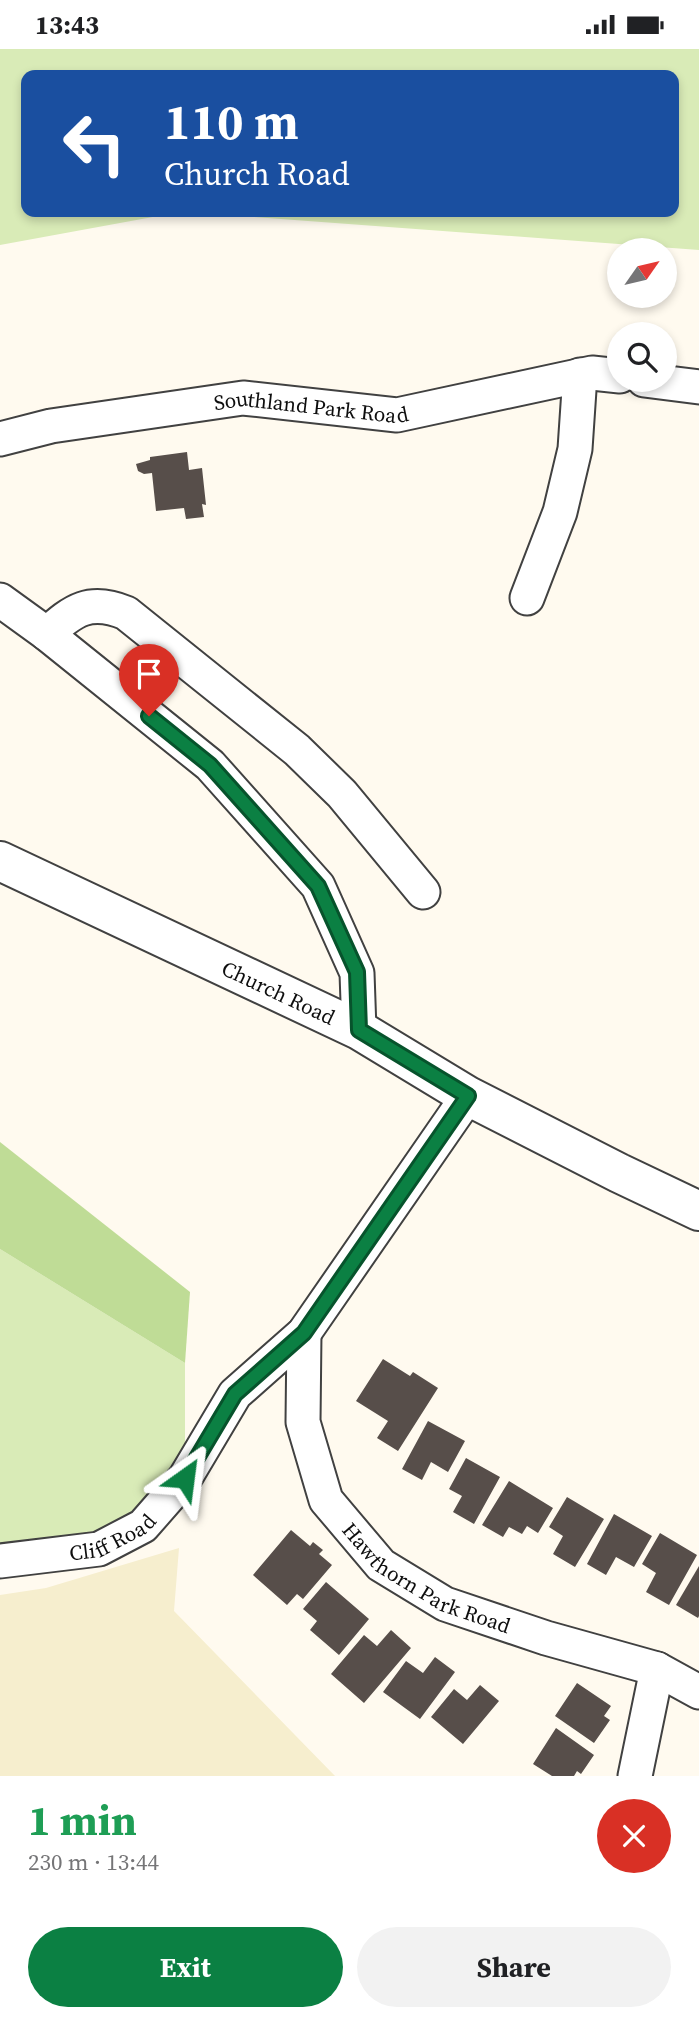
<!DOCTYPE html>
<html lang="en">
<head>
<meta charset="utf-8">
<style>
	:root { --surface:#fff; --page:#f2f2f2; --text:#202124; --muted:#757577; --accent:#0b8043 }
	body { margin:0; font-family:"Source Serif 4",serif; background:var(--page); color:var(--text); height:100vh; display:flex; flex-direction:column; font-size:26px; white-space:nowrap }
	* { box-sizing:border-box; margin:0 }
	p { font-size:23px; color:var(--muted) }
	.icon { flex:none; width:38px; height:38px; fill:none; stroke:currentColor; stroke-width:2; stroke-linecap:round; stroke-linejoin:round }
	.map { position:relative; height:1727px; overflow:hidden }
	.panel { display:flex; flex-direction:column; background:var(--surface); flex:1 }
	.panel>* { flex:none }
	.top-card { position:absolute; left:21px; top:21px; width:658px; height:147px; border-radius:14px; box-shadow:0 4px 10px #0003; background:#1a4fa0; color:#fff; overflow:hidden }
	.needle { width:46px; rotate:56deg }
	.tools { position:absolute; left:607px; top:189px; display:grid; gap:14px }
	.tools a { display:grid; place-items:center; width:70px; height:70px; border-radius:50%; background:var(--surface); box-shadow:0 4px 10px #0003; font-size:35px }
	.pin { position:absolute; display:grid; place-items:center; width:60px; height:60px; color:#fff; margin:-72px -30px; border-radius:50% 50% 50% 0; rotate:-45deg; box-shadow:0 0 7px #0007 }
	.pin .icon { rotate:45deg }
	.me { position:absolute; width:77px; margin:-38px; rotate:31deg; stroke-linejoin:round; filter:drop-shadow(0 0 5px #0008) }
	.turn { display:flex; align-items:center; gap:24px; height:147px; padding:0 28px; font-size:32px }
	.turn .icon { width:91px; height:91px; stroke-width:2.5 }
	.turn b { display:block; font-size:49px; line-height:60px }
	.round { display:grid; place-items:center; flex:none; width:74px; height:74px; border-radius:37px; background:var(--page) }
	.summary { display:flex; align-items:center; justify-content:space-between; height:119px; padding:0 28px }
	h1 { font-size:42px; font-weight:700; line-height:52px; color:#1e9e55 }
	.primary-button { display:flex; gap:14px; margin-top:auto; padding:14px 28px }
	.primary-button a { flex:1; height:80px; border-radius:42px; background:var(--accent); color:#fff; font-size:28px; font-weight:700; line-height:80px; text-align:center }
	.primary-button a+a { background:var(--page); color:var(--text) }
	.status { display:flex; justify-content:space-between; align-items:center; height:49px; padding:0 35px; background:var(--surface); direction:ltr }
	.status svg { height:19px; fill:currentColor }
	.map>svg:first-child { display:block }
	.farmland { fill:#f6eece }
	.green { fill:#d9ebb7 }
	.forest { fill:#bfdc96 }
	.building { fill:#574e4a }
	.lines { fill:none; stroke-linecap:round; stroke-linejoin:round }
	.minor-casing { stroke:#414141; stroke-width:37 }
	.tertiary-casing { stroke:#414141; stroke-width:42 }
	.minor { stroke:#fff; stroke-width:33 }
	.tertiary { stroke:#fff; stroke-width:38 }
	.route-casing { stroke:#07532c; stroke-width:18 }
	.route { stroke:#0b8043; stroke-width:12 }
	.labels { text-anchor:middle; dominant-baseline:central; stroke-width:7; stroke-linejoin:round; paint-order:stroke }
	.street-label { font-size:21px; fill:#0e0e0e; stroke:#fff }
</style>
</head>
<body>
<div class="status"><b>13:43</b><svg viewBox="0 0 49 12"><path d="M0 12V9h3v3zM5 12V6h3v6zM10 12V3h3v9zM15 12V0h3v12zM26 1h20v11H26zM47 4h2v5h-2z"/></svg></div>
<div class="map">
<svg width="699" height="1727" viewBox="0 0 699 1727">
	<rect width="100%" height="100%" fill="#fffaef"/>
	<path class="farmland" d="M179,1499L174,1562L335,1727H0V1546L46,1539Z"/>
	<g class="green">
		<path d="M0,0H699V201L187,163H674V26H26V163H180L0,196Z"/>
		<path d="M0,1200L185,1314V1429L143,1477L0,1512Z"/>
	</g>
	<path class="forest" d="M0,1093L190,1243L185,1314L0,1200Z"/>
	<g class="building">
		<path d="M187,403L189,421L202,419L206,456L202,455L204,468L186,470L184,459L156,462L152,424L144,425L138,422L136,415L150,411V408Z"/>
		<path d="M383,1310L410,1327L413,1323L438,1339L398,1402L377,1389L388,1372L356,1352Z"/>
		<path d="M428,1372L465,1392L448,1423L431,1413L422,1431L402,1420Z"/>
		<path d="M466,1409L500,1428L474,1475L453,1463L462,1447L449,1440Z"/>
		<path d="M509,1432L553,1459L538,1484L527,1477L522,1485L509,1478L503,1488L482,1476Z"/>
		<path d="M567,1448L604,1470L575,1518L553,1505L563,1487L549,1478Z"/>
		<path d="M614,1465L652,1487L634,1518L616,1508L606,1526L587,1515Z"/>
		<path d="M291,1481L310,1497L313,1493L323,1501L319,1505L332,1516L303,1550L297,1545L287,1556L253,1526Z"/>
		<path d="M660,1484L697,1506L669,1556L646,1543L656,1524L642,1515Z"/>
		<path d="M699,1517V1567L698,1569L676,1556Z"/>
		<path d="M326,1533L369,1570L339,1606L310,1581L317,1572L303,1560Z"/>
		<path d="M391,1581L411,1599L364,1654L331,1625L364,1586L377,1597Z"/>
		<path d="M435,1608L455,1623L420,1670L383,1643L406,1612L423,1624Z"/>
		<path d="M577,1634L611,1657L604,1667L610,1671L594,1694L555,1667Z"/>
		<path d="M480,1636L499,1652L463,1695L431,1668L454,1640L467,1651Z"/>
		<path d="M556,1679L594,1706L581,1725L577,1722L574,1727H552L533,1715Z"/>
	</g>
	<g class="lines">
		<defs>
			<g id="minor">
				<path d="M644,331L699,338"/>
				<path id="s1" d="M0,390L51,377L243,349L397,366L592,324L620,327"/>
				<path d="M527,549L560,463L575,400L580,326"/>
				<path d="M0,551L47,585L210,716L318,837L357,924L359,981"/>
				<path d="M47,585C73,561 90,549 126,564L297,701L342,745L423,843"/>
				<path id="s2" d="M304,1284L303,1373L326,1451L381,1516L445,1555L546,1589L657,1620L699,1643"/>
				<path id="s3" d="M0,1512L99,1500L143,1477L185,1429L235,1345L304,1284L468,1047"/>
				<path d="M635,1727L657,1620"/>
			</g>
			<g id="tertiary">
				<path id="s4" d="M0,812L359,981L468,1047L619,1124L699,1162"/>
			</g>
		</defs>
		<use href="#minor" class="minor-casing"/>
		<use href="#tertiary" class="tertiary-casing"/>
		<use href="#minor" class="minor"/>
		<use href="#tertiary" class="tertiary"/>
	</g>
	<g class="lines">
		<defs>
			<path id="route" d="M149,667L210,716L318,837L357,923L359,981L468,1047L304,1284L235,1345L185,1429"/>
		</defs>
		<use href="#route" class="route-casing"/>
		<use href="#route" class="route"/>
	</g>
	<g class="labels">
		<g class="street-label">
			<text stroke="none"><textPath href="#s1" startOffset="315">Southland Park Road</textPath></text>
			<text stroke="none"><textPath href="#s4" startOffset="308">Church Road</textPath></text>
			<text stroke="none"><textPath href="#s3" startOffset="116">Cliff Road</textPath></text>
			<text stroke="none"><textPath href="#s2" startOffset="301">Hawthorn Park Road</textPath></text>
		</g>
	</g>
</svg>
<div class="tools">
<a><svg class="needle" viewBox="-14 -14 28 28"><path d="M0-13l5 13h-10z" fill="#e53935"/><path d="M0 13l5-13h-10z" fill="#757577"/></svg></a>
<a><svg class="icon" aria-label="search" viewBox="0 0 24 24"><circle cx="10" cy="10" r="6"/><path d="M15 15l6 6"/></svg></a>
</div>
<div class="pin" style="left:149px;top:667px;background:#d93025"><svg class="icon" aria-label="arrive" viewBox="0 0 24 24"><path d="M6 21V4h12l-3 4 3 4H6"/></svg></div>
<svg class="me" style="left:185px;top:1429px" viewBox="-20 -20 40 40"><path d="M0-17L14 15 0 8-14 15z" fill="#0b8043" stroke="#fff" stroke-width="4"/></svg>
<div class="top-card">
<div class="turn"><svg class="icon" aria-label="left" viewBox="0 0 24 24"><path d="M17 20v-9H6M10 6l-5 5 5 5"/></svg><div><b>110 m</b>Church Road</div></div>
</div>
</div>
<section class="panel">
<div class="summary"><div><h1>1 min</h1><p>230 m · 13:44</p></div><a class="round" style="background:#d93025;color:#fff"><svg class="icon" aria-label="close" viewBox="0 0 24 24"><path d="M6 6l12 12M18 6L6 18"/></svg></a></div>
<div class="primary-button"><a>Exit</a><a>Share</a></div>
</section>
</body>
</html>
